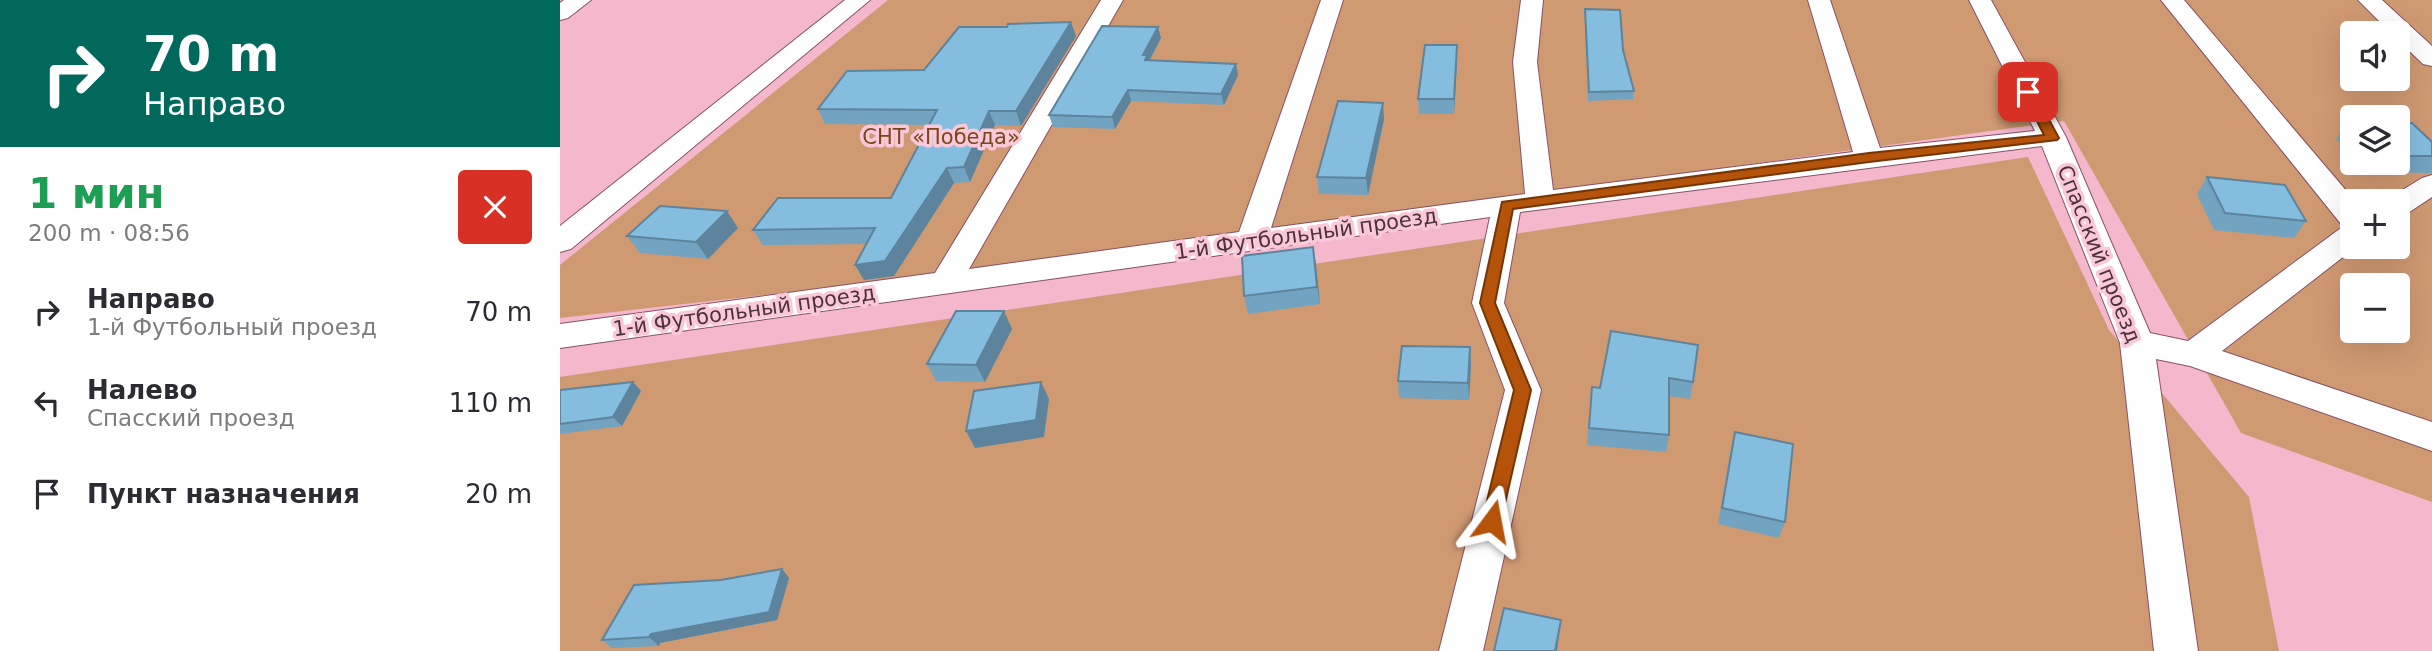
<!DOCTYPE html>
<html lang="ru">
<head>
<meta charset="utf-8">
<style>
	:root { --surface:#fff; --page:#f7f7f7; --text:#2b2b33; --muted:#7c7c81 }
	body { margin:0; font-family:"DejaVu Sans",sans-serif; background:var(--page); color:var(--text); height:100vh; display:flex; flex-direction:column; font-size:26px; white-space:nowrap }
	* { box-sizing:border-box; margin:0 }
	p { font-size:23px; color:var(--muted) }
	.icon { flex:none; width:38px; height:38px; fill:none; stroke:currentColor; stroke-width:2; stroke-linecap:round; stroke-linejoin:round }
	.map { position:relative; flex:1; overflow:hidden }
	.panel { display:flex; flex-direction:column; background:var(--surface); width:560px }
	.panel>* { flex:none }
	.guide { background:#00695c; color:#fff; overflow:hidden }
	.tools { position:absolute; left:1780px; top:21px; display:grid; gap:14px }
	.tools a { display:grid; place-items:center; width:70px; height:70px; border-radius:7px; background:var(--surface); box-shadow:0 7px 28px #0002; font-size:35px }
	.pin { position:absolute; display:grid; place-items:center; width:60px; height:60px; color:#fff; margin:-30px; border-radius:14px; box-shadow:0 4px 10px #0006 }
	.me { position:absolute; width:77px; margin:-38px; rotate:13deg; stroke-linejoin:round; filter:drop-shadow(0 0 5px #0008) }
	.turn { display:flex; align-items:center; gap:24px; height:147px; padding:0 28px; font-size:32px }
	.turn .icon { width:91px; height:91px; stroke-width:2.5 }
	.turn b { display:block; font-size:49px; line-height:60px }
	.round { display:grid; place-items:center; flex:none; width:74px; height:74px; border-radius:7px; background:var(--page) }
	.overview { display:flex; align-items:center; justify-content:space-between; height:119px; padding:0 28px }
	h1 { font-size:42px; font-weight:600; line-height:52px; color:#1e9e55 }
	ul { padding:0; list-style:none }
	li { display:flex; align-items:center; gap:21px; height:91px; padding:0 28px }
	li div { flex:1 }
	li b { display:block; font-size:26px }
	li em { font-style:normal }
	main { display:flex; flex:1; min-height:0 }
	.map>svg:first-child { display:block }
	.green { fill:#cf9972; fill-rule:evenodd }
	.lines { fill:none; stroke-linecap:round; stroke-linejoin:round }
	.street-casing { stroke:#875165; stroke-width:2 }
	.street { fill:#fff; fill-rule:evenodd }
	.wall { fill:#72a3c0 }
	.shaded-wall { fill:#5d849c }
	.building { fill:#85bddf; stroke:#5d849c; stroke-width:2 }
	.route { fill:#b45309; stroke:#753606; stroke-width:2 }
	.labels { text-anchor:middle; dominant-baseline:central; stroke-width:7; stroke-linejoin:round; paint-order:stroke }
	.park-label { font-size:21px; fill:#7a461c; stroke:#fac8d9 }
	.street-label { font-size:21px; fill:#4b323b; stroke:#fac8d9 }
</style>
</head>
<body>
<main>
<section class="panel">
<div class="guide">
<div class="turn"><svg class="icon" aria-label="right" viewBox="0 0 24 24"><path d="M7 20v-9h11M14 6l5 5-5 5"/></svg><div><b>70 m</b>Направо</div></div>
</div>
<div class="overview"><div><h1>1 мин</h1><p>200 m · 08:56</p></div><a class="round" style="background:#d93025;color:#fff"><svg class="icon" aria-label="close" viewBox="0 0 24 24"><path d="M6 6l12 12M18 6L6 18"/></svg></a></div>
<ul>
<li><svg class="icon" aria-label="right" viewBox="0 0 24 24"><path d="M7 20v-9h11M14 6l5 5-5 5"/></svg><div><b>Направо</b><p>1-й Футбольный проезд</p></div><em>70 m</em></li>
<li><svg class="icon" aria-label="left" viewBox="0 0 24 24"><path d="M17 20v-9H6M10 6l-5 5 5 5"/></svg><div><b>Налево</b><p>Спасский проезд</p></div><em>110 m</em></li>
<li><svg class="icon" aria-label="arrive" viewBox="0 0 24 24"><path d="M6 21V4h12l-3 4 3 4H6"/></svg><div><b>Пункт назначения</b></div><em>20 m</em></li>
</ul>
</section>
<div class="map">
<svg width="1872" height="651" viewBox="0 0 1872 651">
	<rect width="100%" height="100%" fill="#f4b7cc"/>
	<g class="green">
		<path d="M328,0H1872V502L1681,433L1504,121L380,275L0,318V265ZM1792,33H1838V79H1792ZM1792,117H1838V163H1792ZM1792,201H1838V247H1792ZM1792,285H1838V331H1792Z"/>
		<path d="M1468,157L1549,330L1689,497L1719,651H0V377Z"/>
	</g>
	<g class="lines">
		<defs>
			<g id="street">
				<path d="M4,0H31L8,18L0,20V3Z"/>
				<path d="M285,0H310L11,249L0,252V226Z"/>
				<path d="M541,0H563L409,269L679,232L761,0H783L711,228L965,194L953,62L961,0H983L977,62L993,190L1293,152L1248,0H1270L1320,148L1475,131L1409,0H1431L1506,137L1590,333L1628,341L1781,228L1790,226L1781,224L1601,0H1624L1795,201H1792V247H1796L1662,351L1872,422V451L1630,366L1596,359L1638,651H1594L1560,343L1482,146L960,212L944,303L981,390L923,651H879L945,390L912,303L930,217L0,348V324L375,273Z"/>
				<path d="M1798,0H1822L1872,46V66L1863,64L1838,40V33H1831Z"/>
				<path d="M1872,175V197L1848,213L1838,215V201H1826L1828,199L1862,178Z"/>
			</g>
		</defs>
		<use href="#street" class="street-casing"/>
		<use href="#street" class="street"/>
	</g>
	<g class="wall">
		<path d="M1025,9L1063,50L1074,91L1073,99L1028,101Z"/>
		<path d="M516,36L461,126L435,125L410,182L394,183L334,276L304,280L306,244L203,245L193,230L331,198L369,125L265,124L258,109L364,70Z"/>
		<path d="M601,38L590,60L676,64L678,75L664,105L571,101L555,129L493,127L489,115Z"/>
		<path d="M897,45V59L894,114H859L858,99Z"/>
		<path d="M824,119L808,195L759,194L757,177Z"/>
		<path d="M1788,123H1792V156L1776,139Z"/>
		<path d="M1838,123L1872,142V173L1808,172L1799,163H1838Z"/>
		<path d="M1647,177L1746,221L1734,238L1654,230L1637,194Z"/>
		<path d="M178,228L148,259L80,253L67,236Z"/>
		<path d="M753,247L760,304L688,314L684,296Z"/>
		<path d="M452,329L425,382L376,381L367,364Z"/>
		<path d="M1051,331L1133,382L1130,399L1109,396V435L1106,452L1027,445L1032,387L1040,388Z"/>
		<path d="M911,364L909,400L839,398L838,381Z"/>
		<path d="M73,382L81,391L62,426L0,434V389L1,390Z"/>
		<path d="M1175,432L1225,522L1219,538L1158,524L1171,449Z"/>
		<path d="M222,569L229,578L217,620L100,643L99,646L52,648L42,640L161,580Z"/>
	</g>
	<g class="shaded-wall">
		<path d="M511,22L516,36L461,126L456,111Z"/>
		<path d="M598,27L601,38L589,61L588,71L583,55Z"/>
		<path d="M897,45V59L894,114V99Z"/>
		<path d="M676,64L678,75L664,105L661,94Z"/>
		<path d="M568,90L571,101L555,129L552,117Z"/>
		<path d="M823,103L824,119L808,195L806,178Z"/>
		<path d="M429,111L435,125L410,182L404,167Z"/>
		<path d="M387,168L394,183L334,276L304,280L295,265Z"/>
		<path d="M167,211L178,228L148,259L136,242Z"/>
		<path d="M753,247L756,264L760,304L757,287Z"/>
		<path d="M444,311L452,329L425,382L416,365Z"/>
		<path d="M910,347L911,364L909,400L908,383Z"/>
		<path d="M73,382L81,391L62,426L53,417Z"/>
		<path d="M481,382L489,399L484,437L415,448L406,431Z"/>
		<path d="M222,569L229,578L217,620L100,643L99,646L89,637L91,634Z"/>
		<path d="M1001,620L997,651H995Z"/>
	</g>
	<g class="building">
		<path d="M1025,9L1060,10L1063,50L1074,91L1029,92Z"/>
		<path d="M511,22L456,111H429L404,167L387,168L325,261L295,265L315,228L193,230L218,198H331L377,110L258,109L287,71L364,70L399,27H447L448,24Z"/>
		<path d="M542,26L598,27L583,55H587L585,60L676,64L661,94L568,90L552,117L489,115Z"/>
		<path d="M865,45H897L894,99H858Z"/>
		<path d="M778,101L823,103L806,178L757,177Z"/>
		<path d="M1838,123H1852L1872,142V156H1838Z"/>
		<path d="M1647,177L1725,185L1746,221L1665,213Z"/>
		<path d="M100,206L167,211L136,242L67,236Z"/>
		<path d="M753,247L757,287L684,296L682,256Z"/>
		<path d="M396,311H444L416,365L367,364Z"/>
		<path d="M1051,331L1138,345L1133,382L1109,378V435L1029,428L1032,387L1040,388Z"/>
		<path d="M842,346L910,347L908,383L838,381Z"/>
		<path d="M73,382L53,417L0,424V390Z"/>
		<path d="M481,382L476,420L406,431L414,391Z"/>
		<path d="M1175,432L1233,444L1225,522L1162,508Z"/>
		<path d="M222,569L209,612L91,634L89,637L42,640L74,585L161,580Z"/>
		<path d="M944,608L1001,620L995,651H934Z"/>
	</g>
	<path class="route" d="M1468,88L1474,92L1499,138L1497,140L1309,162L953,209L935,303L971,390L941,521L939,526L932,529L925,526L922,521L954,390L920,303L942,202L1309,153L1484,135L1462,92Z"/>
	<g class="labels">
		<g class="park-label">
			<text x="381" y="137">СНТ «Победа»</text>
		</g>
		<g class="street-label">
			<text transform="translate(746 234) rotate(-8)">1-й Футбольный проезд</text>
			<text transform="translate(1539 254) rotate(68)">Спасский проезд</text>
			<text transform="translate(184 311) rotate(-8)">1-й Футбольный проезд</text>
		</g>
	</g>
</svg>
<div class="tools">
<a><svg class="icon" aria-label="sound" viewBox="0 0 24 24"><path d="M4 9h4l5-4v14l-5-4H4zM17 9q2 3 0 6"/></svg></a>
<a><svg class="icon" aria-label="layers" viewBox="0 0 24 24"><path d="M12 4l9 5-9 5-9-5zM3 14l9 5 9-5"/></svg></a>
<a>+</a>
<a>−</a>
</div>
<div class="pin" style="left:1468px;top:92px;background:#d93025"><svg class="icon" aria-label="arrive" viewBox="0 0 24 24"><path d="M6 21V4h12l-3 4 3 4H6"/></svg></div>
<svg class="me" style="left:932px;top:521px" viewBox="-20 -20 40 40"><path d="M0-17L14 15 0 8-14 15z" fill="#b45309" stroke="#fff" stroke-width="4"/></svg>
</div>
</main>
</body>
</html>
